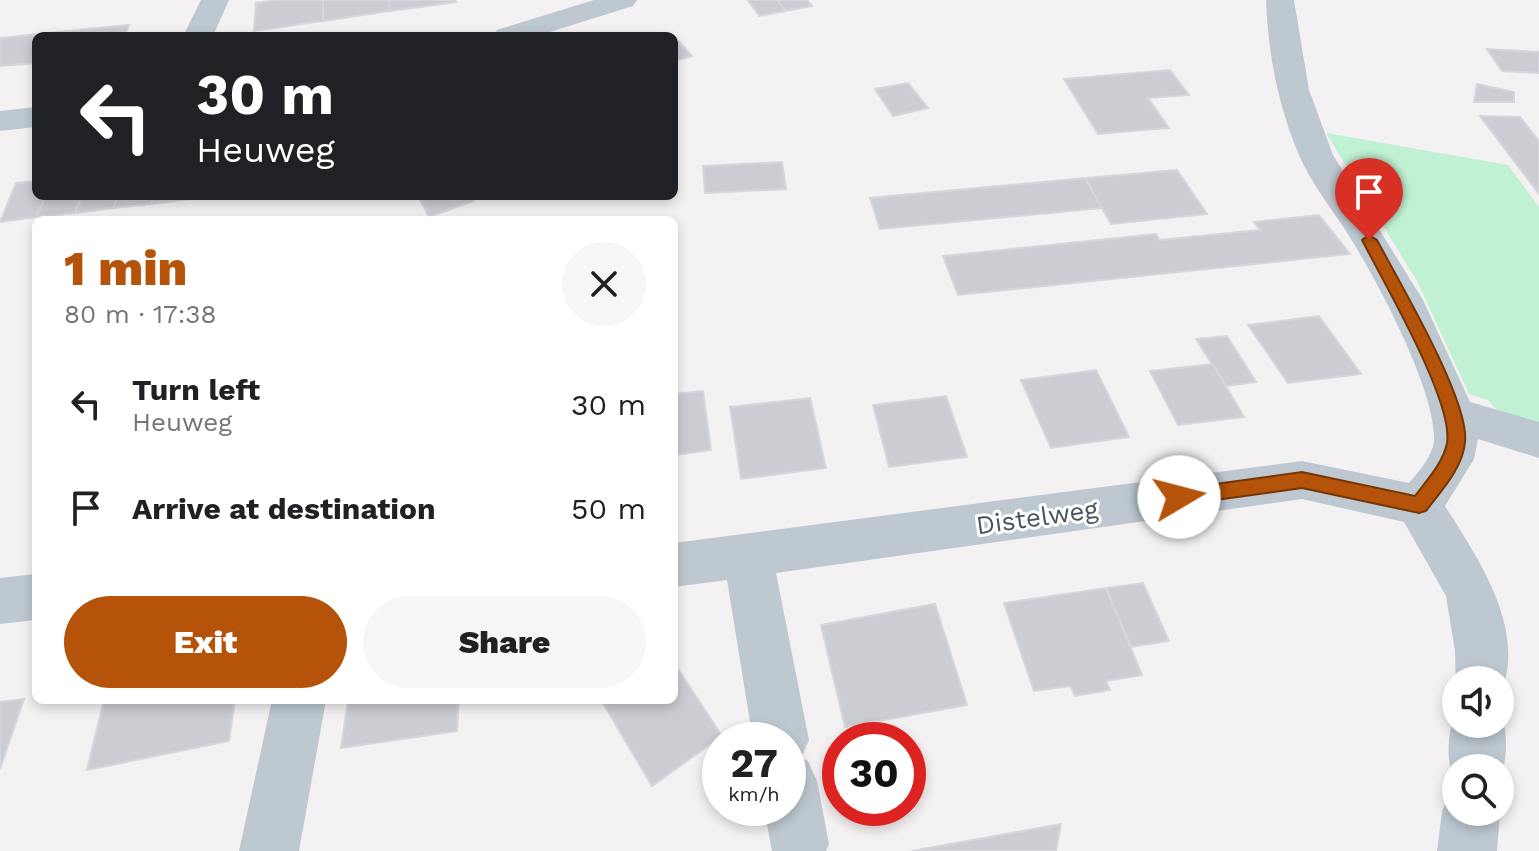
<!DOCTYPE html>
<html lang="en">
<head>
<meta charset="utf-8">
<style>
	:root { --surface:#fff; --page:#f6f6f6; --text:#202124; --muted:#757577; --accent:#b45309 }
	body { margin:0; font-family:"Work Sans",sans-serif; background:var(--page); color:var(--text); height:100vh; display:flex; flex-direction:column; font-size:30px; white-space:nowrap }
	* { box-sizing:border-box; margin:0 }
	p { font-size:26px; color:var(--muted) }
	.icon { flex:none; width:44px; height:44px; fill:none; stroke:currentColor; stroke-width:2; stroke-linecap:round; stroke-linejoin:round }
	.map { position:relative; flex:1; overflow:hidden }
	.panel { position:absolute; left:32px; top:216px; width:646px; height:488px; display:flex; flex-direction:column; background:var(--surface); border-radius:12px; box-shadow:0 4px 12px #0003 }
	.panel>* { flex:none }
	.top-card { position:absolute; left:32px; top:32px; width:646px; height:168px; border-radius:12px; box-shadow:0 4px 12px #0003; background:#202124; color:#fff; overflow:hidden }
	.controls { position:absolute; left:1442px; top:666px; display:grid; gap:16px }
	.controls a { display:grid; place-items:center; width:72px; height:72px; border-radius:50%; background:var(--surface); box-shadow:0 4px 12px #0003; font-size:40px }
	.speed { position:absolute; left:702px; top:722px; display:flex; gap:16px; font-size:40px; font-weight:700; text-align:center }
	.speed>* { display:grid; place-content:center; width:104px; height:104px; border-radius:50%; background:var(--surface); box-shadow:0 4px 12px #0003; line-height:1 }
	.speed small { font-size:20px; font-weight:400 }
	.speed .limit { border:12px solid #d22; background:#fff; color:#111 }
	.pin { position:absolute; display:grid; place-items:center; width:68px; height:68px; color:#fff; margin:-82px -34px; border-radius:50% 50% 50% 0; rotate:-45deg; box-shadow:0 0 8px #0007 }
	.pin .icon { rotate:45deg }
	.me { position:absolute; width:88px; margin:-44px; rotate:82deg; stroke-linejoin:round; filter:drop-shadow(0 0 6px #0008) }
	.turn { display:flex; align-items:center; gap:28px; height:168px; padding:0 32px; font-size:36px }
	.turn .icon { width:104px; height:104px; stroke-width:2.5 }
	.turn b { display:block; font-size:56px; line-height:68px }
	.round { display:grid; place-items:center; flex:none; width:84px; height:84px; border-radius:42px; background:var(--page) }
	.summary { display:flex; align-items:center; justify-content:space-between; height:136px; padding:0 32px }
	h1 { font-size:48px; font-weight:800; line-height:60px; color:var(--accent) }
	.action { display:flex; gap:16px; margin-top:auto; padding:16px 32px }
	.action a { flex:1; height:92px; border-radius:48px; background:var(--accent); color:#fff; font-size:32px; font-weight:800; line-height:92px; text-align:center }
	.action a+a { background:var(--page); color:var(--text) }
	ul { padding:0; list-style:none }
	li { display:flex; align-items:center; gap:24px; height:104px; padding:0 32px }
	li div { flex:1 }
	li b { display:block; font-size:30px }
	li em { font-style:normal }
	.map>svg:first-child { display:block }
	.green { fill:#bff1d2 }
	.building { fill:#cbcdd3; stroke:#d5d7dc; stroke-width:2 }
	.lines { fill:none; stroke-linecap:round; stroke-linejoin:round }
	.street { fill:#bec8d0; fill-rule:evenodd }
	.route { fill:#b45309; stroke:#753606; stroke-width:2 }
	.labels { text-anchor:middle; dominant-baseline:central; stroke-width:6; stroke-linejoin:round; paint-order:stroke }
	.street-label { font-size:26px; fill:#48545f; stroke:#fff }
</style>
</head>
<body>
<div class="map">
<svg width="1539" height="851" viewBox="0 0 1539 851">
	<rect width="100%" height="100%" fill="#f3f1f1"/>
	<path class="green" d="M1326,133L1508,165L1539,207V425L1500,413L1488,400L1469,394L1417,281Z"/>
	<g class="building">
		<path d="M279,0H323V21L254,31L256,3Z"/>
		<path d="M323,0H389L390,11L323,21Z"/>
		<path d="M389,0H455L456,2L390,11Z"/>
		<path d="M748,0H778L785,11L759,16Z"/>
		<path d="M778,0H807L812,6L785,11Z"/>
		<path d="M129,25L125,36H58L59,32Z"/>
		<path d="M59,32L58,36H36V63L0,66V38Z"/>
		<path d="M674,36L692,56L674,61Z"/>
		<path d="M1487,49L1539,52V73L1502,71Z"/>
		<path d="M1170,70L1189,95L1148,98L1169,128L1098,134L1064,79Z"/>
		<path d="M908,83L928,108L893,116L875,89Z"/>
		<path d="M1477,84L1514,92V102H1474Z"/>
		<path d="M1480,116L1520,117L1539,141V194Z"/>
		<path d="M782,162L786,189L705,193L703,166Z"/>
		<path d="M1177,170L1207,214L1111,224L1085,178Z"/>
		<path d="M1085,178L1102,208L880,229L870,198Z"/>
		<path d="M36,181V196H46L36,217L0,222L16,183Z"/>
		<path d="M46,196H82L75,213L36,217Z"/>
		<path d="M82,196H118L113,208L75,213Z"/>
		<path d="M118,196H154L151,204L113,208Z"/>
		<path d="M154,196H190L189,199L151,204Z"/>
		<path d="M418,196H471L474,201L429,217Z"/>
		<path d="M1319,215L1350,254L958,295L943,256L1156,234L1160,240L1260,230L1254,222Z"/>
		<path d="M1319,316L1361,374L1288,383L1248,325Z"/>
		<path d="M1227,336L1256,382L1226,386L1196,339Z"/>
		<path d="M1213,364L1244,417L1178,425L1150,371Z"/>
		<path d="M1096,370L1129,437L1051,448L1021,380Z"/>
		<path d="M703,391L711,450L674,455V394Z"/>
		<path d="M946,396L967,457L889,467L873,405Z"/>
		<path d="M810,398L826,468L741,479L730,407Z"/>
		<path d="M1143,583L1169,641L1131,647L1106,588Z"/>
		<path d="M1106,588L1142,675L1106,681L1110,690L1075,696L1070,686L1034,691L1004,603Z"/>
		<path d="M935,604L967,705L845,727L821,625Z"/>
		<path d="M674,663L722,736L652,786L601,700H674Z"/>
		<path d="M24,699L0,769V702Z"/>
		<path d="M104,700H235L229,741L87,770Z"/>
		<path d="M348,700H459L457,731L341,748Z"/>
		<path d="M1061,824L1056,851H912Z"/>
	</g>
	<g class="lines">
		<g class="street">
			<path d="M201,0H229L213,36H183Z"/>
			<path d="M594,0H637L633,6L537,36H492L497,30Z"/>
			<path d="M1266,0H1294L1309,90L1333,155L1423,300L1470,402L1539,422V458L1478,439L1474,459L1445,506C1479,560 1528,630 1500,696V680H1456V686L1455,651L1446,596L1404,522L1302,499L776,573L809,740L801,758L808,761L817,781L829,844L826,851H772L764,808H788V740H753L727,580L674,587V543L1302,461L1409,483C1419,471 1432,457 1434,441C1437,391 1373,272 1344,228C1328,204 1311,182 1299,155C1278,106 1268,53 1266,0Z"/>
			<path d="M36,107V127L0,131V111Z"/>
			<path d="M36,574V620L0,624V578Z"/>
			<path d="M272,700H326L299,851H239Z"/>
			<path d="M1456,711V724H1500V711C1508,730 1508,759 1500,779V768H1456V788C1446,763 1446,736 1456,711Z"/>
			<path d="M1456,789V812H1500L1497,851H1437L1442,812L1450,791Z"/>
		</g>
	</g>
	<path class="route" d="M1369,235L1377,240C1398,280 1470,401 1465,442C1463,468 1441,491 1426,511L1419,513L1302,488L1179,505L1172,503L1169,497L1179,489L1302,472L1415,496C1427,480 1443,463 1447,443C1454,402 1383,281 1362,240Z"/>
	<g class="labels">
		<g class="street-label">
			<text transform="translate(1037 517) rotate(-8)">Distelweg</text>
		</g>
	</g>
</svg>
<div class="controls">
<a><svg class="icon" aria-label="sound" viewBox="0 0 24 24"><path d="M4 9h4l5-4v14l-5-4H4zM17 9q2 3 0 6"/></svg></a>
<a><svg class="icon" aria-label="search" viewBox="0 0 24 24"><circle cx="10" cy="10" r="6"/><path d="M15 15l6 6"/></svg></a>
</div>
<div class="speed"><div>27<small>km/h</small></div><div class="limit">30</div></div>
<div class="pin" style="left:1369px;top:240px;background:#d93025"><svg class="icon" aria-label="arrive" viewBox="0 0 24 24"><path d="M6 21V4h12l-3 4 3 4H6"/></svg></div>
<svg class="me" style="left:1179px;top:497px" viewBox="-20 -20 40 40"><circle r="19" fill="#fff"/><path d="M0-13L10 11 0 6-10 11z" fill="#b45309"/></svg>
<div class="top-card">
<div class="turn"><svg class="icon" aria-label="left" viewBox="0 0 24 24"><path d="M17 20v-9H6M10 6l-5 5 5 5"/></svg><div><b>30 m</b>Heuweg</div></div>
</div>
<section class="panel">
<div class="summary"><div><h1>1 min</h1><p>80 m · 17:38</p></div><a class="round"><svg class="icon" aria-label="close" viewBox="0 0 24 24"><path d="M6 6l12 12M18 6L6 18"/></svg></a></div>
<ul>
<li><svg class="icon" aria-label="left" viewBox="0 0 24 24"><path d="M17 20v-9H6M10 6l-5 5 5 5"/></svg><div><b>Turn left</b><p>Heuweg</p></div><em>30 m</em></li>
<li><svg class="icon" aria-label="arrive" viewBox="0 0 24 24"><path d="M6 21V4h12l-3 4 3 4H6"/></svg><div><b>Arrive at destination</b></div><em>50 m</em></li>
</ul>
<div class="action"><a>Exit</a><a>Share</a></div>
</section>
</div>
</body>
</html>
